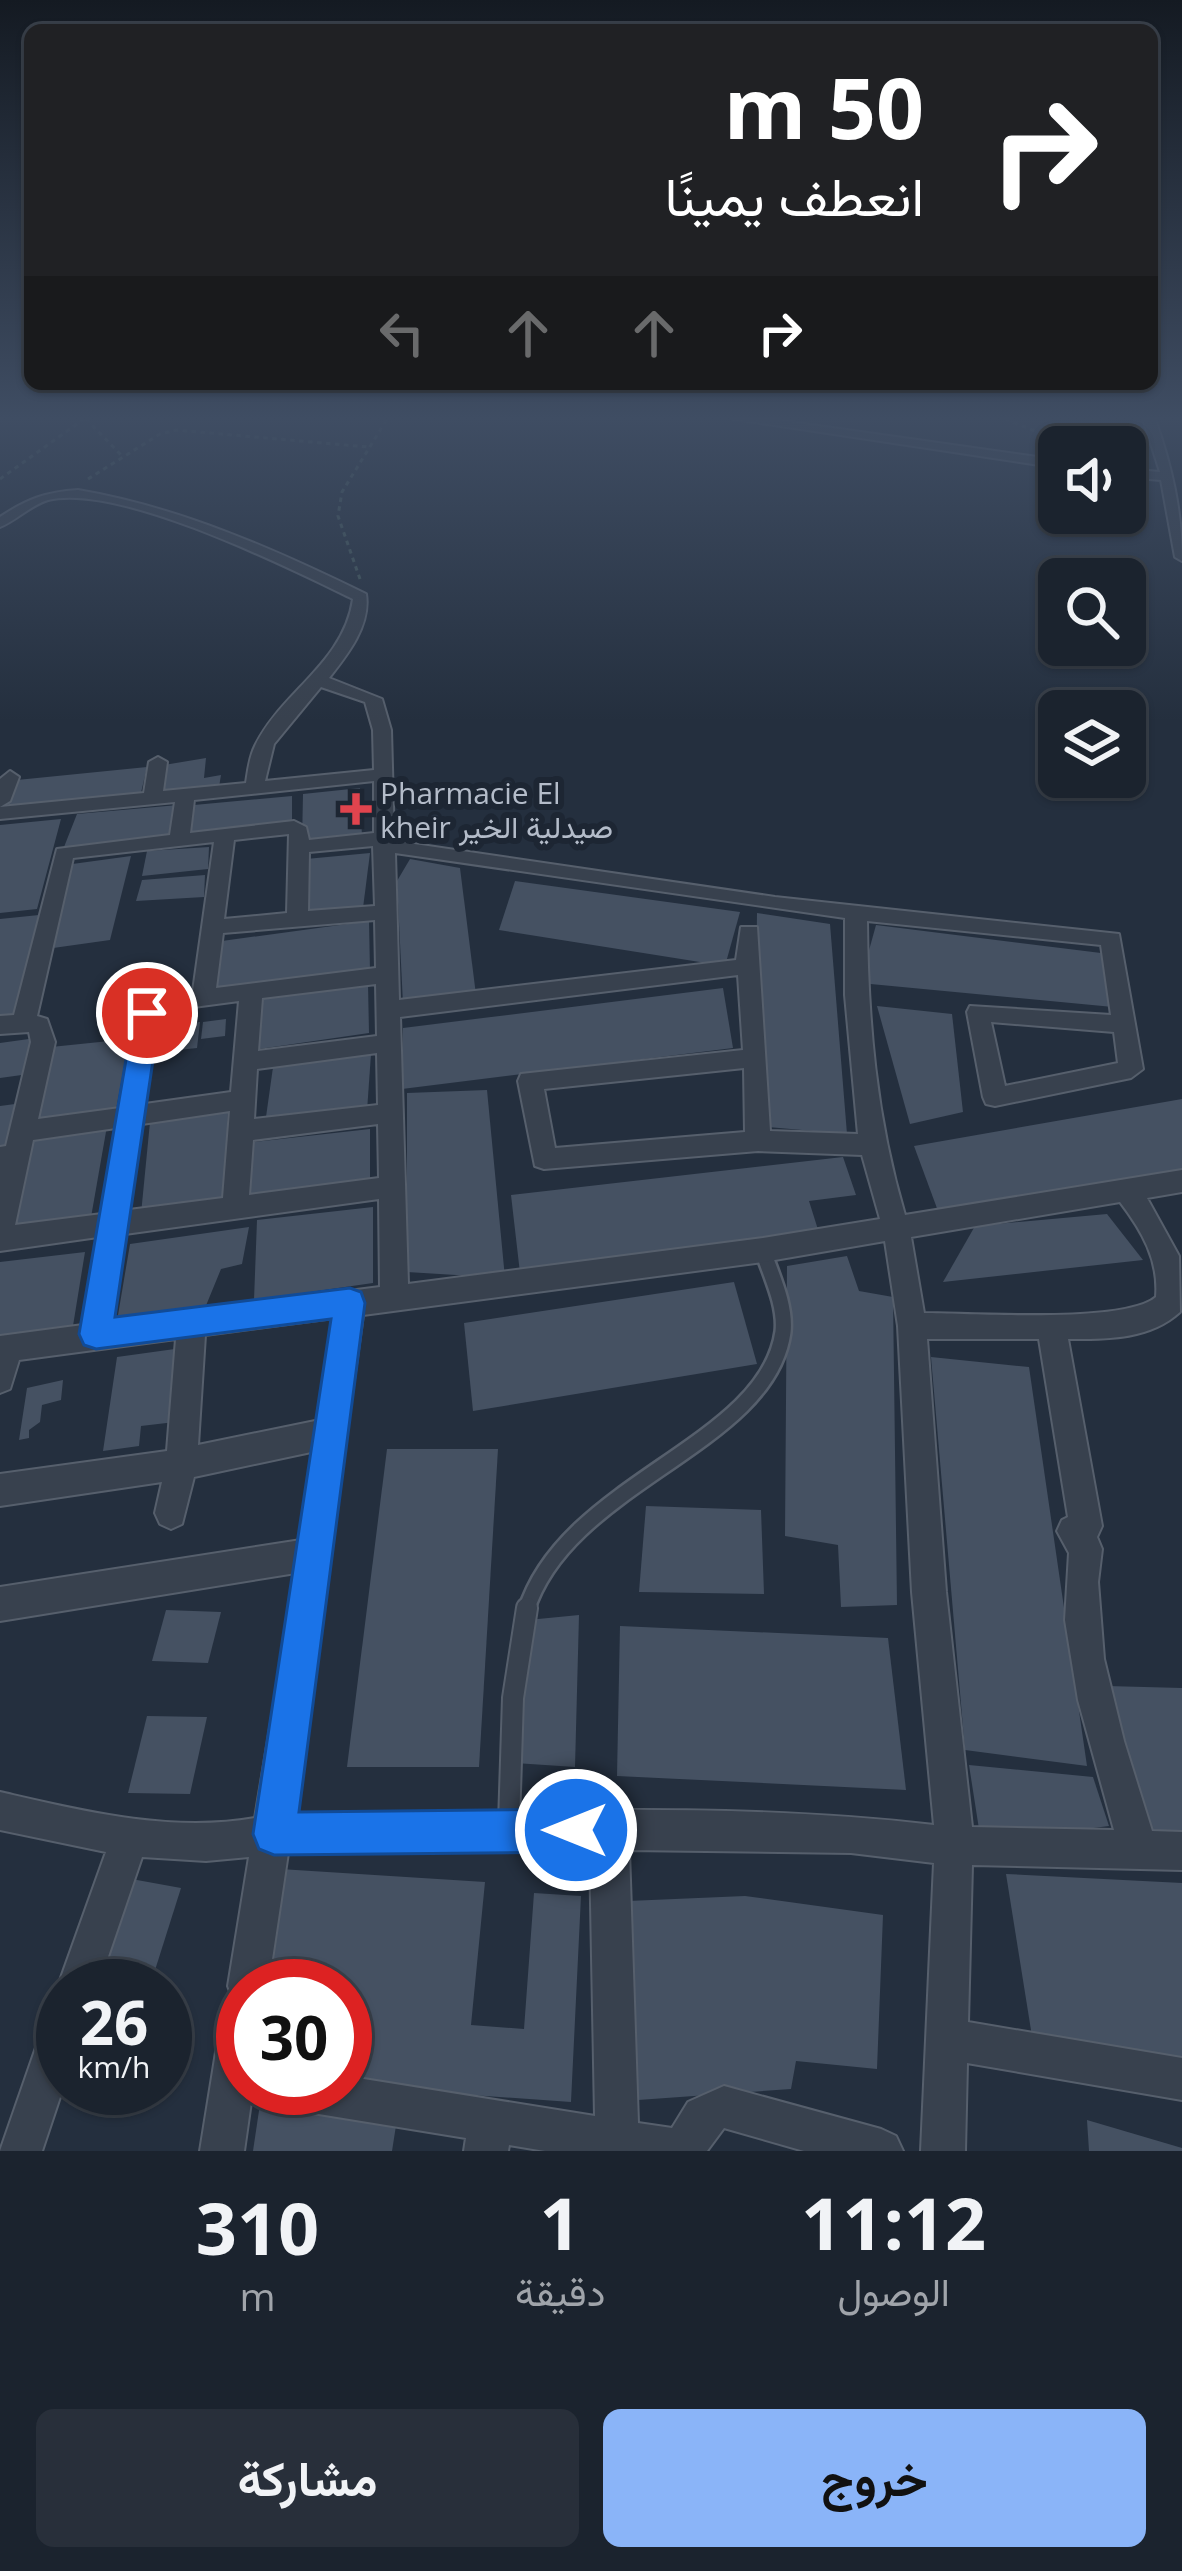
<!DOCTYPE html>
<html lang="ar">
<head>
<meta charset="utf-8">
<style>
	:root { --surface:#1b232e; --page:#282f3a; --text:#f1f3f6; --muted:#a0a4aa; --line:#39404a; --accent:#8ab4f8 }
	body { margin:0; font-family:"Open Sans",Vazirmatn,sans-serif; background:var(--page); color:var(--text); direction:rtl; height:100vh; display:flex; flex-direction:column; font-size:45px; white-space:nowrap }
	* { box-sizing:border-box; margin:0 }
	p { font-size:39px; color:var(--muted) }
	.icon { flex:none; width:66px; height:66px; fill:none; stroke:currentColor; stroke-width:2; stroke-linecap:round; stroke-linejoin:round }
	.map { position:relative; height:2151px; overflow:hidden; direction:ltr }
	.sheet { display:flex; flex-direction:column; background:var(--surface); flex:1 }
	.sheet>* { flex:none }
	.banner { position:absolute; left:24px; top:24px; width:1134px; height:366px; border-radius:18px; box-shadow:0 3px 9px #0004,0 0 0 3px var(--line); direction:rtl; background:#202124; color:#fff; overflow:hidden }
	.controls { position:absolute; left:1038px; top:426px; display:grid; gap:24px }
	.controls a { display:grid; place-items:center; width:108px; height:108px; border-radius:18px; background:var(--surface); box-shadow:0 3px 9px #0004,0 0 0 3px var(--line); font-size:60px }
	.speed { position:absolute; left:36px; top:1959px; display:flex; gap:24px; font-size:60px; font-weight:700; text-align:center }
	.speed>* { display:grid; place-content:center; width:156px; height:156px; border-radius:50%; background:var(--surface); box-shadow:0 3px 9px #0004,0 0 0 3px var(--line); line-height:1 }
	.speed small { font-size:30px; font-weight:400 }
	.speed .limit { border:18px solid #d22; background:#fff; color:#111 }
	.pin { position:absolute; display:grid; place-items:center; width:102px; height:102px; color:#fff; margin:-51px; border:6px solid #fff; border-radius:50%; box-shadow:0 3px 12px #0007 }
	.me { position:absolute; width:132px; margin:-66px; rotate:270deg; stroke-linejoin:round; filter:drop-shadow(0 0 9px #0008) }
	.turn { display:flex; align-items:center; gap:42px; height:252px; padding:0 36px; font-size:54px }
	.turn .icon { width:156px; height:156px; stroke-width:2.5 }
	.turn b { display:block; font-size:84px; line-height:102px }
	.lanes { display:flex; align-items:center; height:114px; padding:0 36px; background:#0003; justify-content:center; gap:60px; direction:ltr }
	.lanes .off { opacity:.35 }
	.eta { display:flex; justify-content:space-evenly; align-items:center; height:204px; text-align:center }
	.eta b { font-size:72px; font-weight:700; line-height:84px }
	.action { display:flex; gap:24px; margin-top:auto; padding:24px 36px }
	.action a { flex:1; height:138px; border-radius:18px; background:var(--accent); color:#111; font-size:48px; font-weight:700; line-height:138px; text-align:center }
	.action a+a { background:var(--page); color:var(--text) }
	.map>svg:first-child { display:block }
	.building { fill:#455162 }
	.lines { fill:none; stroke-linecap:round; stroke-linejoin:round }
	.lane-far1-casing { stroke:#565f6c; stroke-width:20 }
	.lane-casing { stroke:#565f6c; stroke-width:24 }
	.street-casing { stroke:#565f6c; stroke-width:4 }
	.path { stroke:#44595c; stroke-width:3; stroke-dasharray:4.5 4.5; stroke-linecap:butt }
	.lane-far1 { stroke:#38414e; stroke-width:15 }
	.lane { stroke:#38414e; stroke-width:20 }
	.street { fill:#38414e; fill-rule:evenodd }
	.route { fill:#1a73e8; stroke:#114b97; stroke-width:3 }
	.health-dot { fill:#e0444e; stroke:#1d2633; stroke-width:4.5 }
	.labels { text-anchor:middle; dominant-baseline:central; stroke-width:12; stroke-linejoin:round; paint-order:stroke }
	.far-poi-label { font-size:30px; fill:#b4bcc9; stroke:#1d2633; text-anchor:start }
</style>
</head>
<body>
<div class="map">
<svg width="1182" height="2151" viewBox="0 0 1182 2151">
	<rect width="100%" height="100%" fill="#242f3e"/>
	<g class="building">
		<path d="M206,758L204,778L221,775L219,787L160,794L164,765Z"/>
		<path d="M147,767L140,797L7,809L17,780Z"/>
		<path d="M360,788L362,837L302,843L303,794Z"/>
		<path d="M292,796V823L190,833L194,805Z"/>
		<path d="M178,805L170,836L64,847L77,814Z"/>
		<path d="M61,819L37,909L0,913V825Z"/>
		<path d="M209,847L208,869L142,876L147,851Z"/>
		<path d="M370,853L363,908L304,914L306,859Z"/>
		<path d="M131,856L110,940L46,949L65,865Z"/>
		<path d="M410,859L460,868L476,995L403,1004L397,881Z"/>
		<path d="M205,875L204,897L136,901L142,880Z"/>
		<path d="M515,881L740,912L725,966L499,930Z"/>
		<path d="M757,913L830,924L847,1134L768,1127L756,987Z"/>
		<path d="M39,915L17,1016L0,1018V919Z"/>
		<path d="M369,921L370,972L212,994L222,941Z"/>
		<path d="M876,925L1101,953L1113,1007L860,983Z"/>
		<path d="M368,984L369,1033L259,1049L255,1000Z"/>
		<path d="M723,988L733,1048L402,1089L403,1028Z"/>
		<path d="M877,1006L952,1014L963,1112L910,1124Z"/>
		<path d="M226,1019L225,1036L201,1039L203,1022Z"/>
		<path d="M200,1022L197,1048L150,1053L154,1027Z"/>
		<path d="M36,1038L29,1074L0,1078V1043Z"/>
		<path d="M129,1039L116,1110L34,1119L51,1047Z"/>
		<path d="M371,1054L367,1111L266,1117L274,1060Z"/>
		<path d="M487,1090L505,1278L407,1272V1093Z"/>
		<path d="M1182,1099V1172L938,1211L914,1146Z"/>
		<path d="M15,1104L4,1153L0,1154V1106Z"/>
		<path d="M228,1111L225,1201L141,1214L150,1122Z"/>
		<path d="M107,1126L90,1223L11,1232L34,1135Z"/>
		<path d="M370,1129V1186L241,1201L246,1143Z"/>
		<path d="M843,1157L856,1195L809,1201L820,1236L520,1273L511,1195Z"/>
		<path d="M373,1207V1283L254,1300L257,1220Z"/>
		<path d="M1107,1214L1143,1260L943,1282L975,1226Z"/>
		<path d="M249,1227L242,1264L221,1269L205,1308L117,1321L130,1244Z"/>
		<path d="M85,1252L72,1332L0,1341V1262Z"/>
		<path d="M847,1256L859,1291L893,1297L897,1605L841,1607L838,1545L785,1536L787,1266Z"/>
		<path d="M734,1282L757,1364L473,1411L464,1323Z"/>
		<path d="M182,1348L175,1422L141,1426L139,1446L103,1451L117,1357Z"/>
		<path d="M931,1357L1029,1367L1087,1766L965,1750Z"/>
		<path d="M63,1380L61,1400L42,1405L40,1422L29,1430V1438L19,1440L27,1388Z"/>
		<path d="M387,1449H498L479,1767H347Z"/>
		<path d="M646,1506L761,1510L764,1594L639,1592Z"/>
		<path d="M166,1610L221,1612L208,1663L152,1661Z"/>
		<path d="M579,1615L575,1767L515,1763L528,1620Z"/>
		<path d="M620,1626L888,1638L906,1790L617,1776Z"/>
		<path d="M1107,1686L1182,1688V1832L1142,1831Z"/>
		<path d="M147,1716L207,1717L190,1794L128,1793Z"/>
		<path d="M969,1765L1093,1777L1109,1826L981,1842Z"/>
		<path d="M280,1869L485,1882L471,2025L524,2029L534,1893L581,1896L571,2102L345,2086V1986H258Z"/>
		<path d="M1006,1874L1182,1883V2063L1035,2055Z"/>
		<path d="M126,1878L181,1888L150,1986H90Z"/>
		<path d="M745,1896L883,1915L877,2069L796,2061L791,2089L638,2100L628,1901Z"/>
		<path d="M260,2104L397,2119L392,2151H253Z"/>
		<path d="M1087,2120L1182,2148V2151H1089Z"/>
	</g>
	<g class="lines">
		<defs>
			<path id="lane-far1" d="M526,1611C566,1482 767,1446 783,1332C786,1305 771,1275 763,1251"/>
			<path id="lane" d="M509,1823L513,1698L527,1608"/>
			<g id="street">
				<path d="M734,419H769L1059,460V468Z"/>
				<path d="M1143,419H1155C1172,467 1182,511 1182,561L1175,557L1161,480L1125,477V469L1160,472Z"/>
				<path d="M78,490C179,507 274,549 366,594C371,625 348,654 329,678L382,699L391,730L394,841L775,897L1119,934L1143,1069L1131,1078L995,1106L986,1104L983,1097L967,1012L970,1006L1111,1015L1101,945L867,921C868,1022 876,1117 905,1215L1182,1170V1192L1147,1198L1179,1256L1180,1312C1149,1340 1107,1339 1068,1339L1102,1526L1097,1537L1102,1549L1098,1582L1104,1659L1124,1741L1152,1831L1182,1832V1870L972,1865L968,2022L1182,2058V2100L967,2063L965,2151H921L934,1863L851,1853L629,1850L638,2123L672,2128L688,2102L724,2086L881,2129L896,2136L903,2151H804L724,2128L707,2151H545L509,2145L508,2151H464L466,2138L288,2109L273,2103L267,2088H345V2076L595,2116L590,1850L288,1853L268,1986H243V2088H253L244,2151H200L222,2015L233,1999L228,1986L249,1857L206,1861L142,1857L98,1986H63V1999L58,1986L106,1852L0,1830V1792C83,1811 170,1833 255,1818L296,1573L0,1621V1587L301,1540L316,1451L194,1477L182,1524L171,1529L160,1524L155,1513L162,1482L0,1506V1474L167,1451L176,1339L19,1360L10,1389L0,1393V1336L83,1325L98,1237L0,1251V1147L6,1146L31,1042L29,1032L0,1034V1016L14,1015L57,849L170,835L175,802L0,819V807L144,793L149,762L158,757L167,762L163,791L246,783C248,771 249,758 255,746C281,692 344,663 353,599C287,567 119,483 48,500C31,505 17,520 0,527V517C27,499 46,492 78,490ZM321,687L365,702L373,730L374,770L265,781L274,744ZM374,781V833L309,840L306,827L294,821L190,833L194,800ZM289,834L287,913L224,919L234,840ZM214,842L193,991L158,996L139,1007L120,1108L38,1119L55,1042L47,1019L37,1016L73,858ZM373,846L375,906L308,911L309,852ZM395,853L845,918V995L858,1134L770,1131L757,927H741L736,960L399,1000ZM375,920L376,968L216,988L223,933ZM738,975L743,1050L521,1074L518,1081L535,1166L544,1169L758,1151L862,1155L880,1219L763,1238L408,1284L400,1017ZM376,984L377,1036L258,1051L262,998ZM239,1001L231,1092L145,1104L158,1017L171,1010ZM991,1022L1114,1032L1118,1063L1005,1086ZM377,1053L378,1105L254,1119L257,1069ZM744,1068L745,1132L555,1148L544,1089ZM230,1111L223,1198L129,1210L142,1124ZM378,1124L379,1178L249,1195L253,1140ZM116,1128L102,1214L15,1225L33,1140ZM379,1199L380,1287L112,1321L125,1234ZM1120,1202C1142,1231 1159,1260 1156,1297C1125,1324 971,1313 924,1313L911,1237ZM885,1241L898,1326L912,1592L934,1825C722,1800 506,1813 293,1815L363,1315L763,1262ZM334,1318L320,1420L198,1445L205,1335ZM927,1339H1039L1068,1517L1062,1520L1057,1531L1069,1553L1065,1620L1078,1700L1114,1830L972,1827L946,1592Z"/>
				<path d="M10,771L19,777L10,801L0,807V779Z"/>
				<path d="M63,2007V2088L42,2151H0L48,2013Z"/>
			</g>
		</defs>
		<use href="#lane-far1" class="lane-far1-casing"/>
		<use href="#lane" class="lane-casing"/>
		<use href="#street" class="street-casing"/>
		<g class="path">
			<path d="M86,419L123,457"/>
			<path d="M1005,419L1075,447"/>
			<path d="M1125,452L1139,451"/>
			<path d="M0,479L84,419"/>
			<path d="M88,479L160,434L176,430L368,447"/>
			<path d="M360,579L338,516L342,492L387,419"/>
		</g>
		<use href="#lane-far1" class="lane-far1"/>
		<use href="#lane" class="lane"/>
		<use href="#street" class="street"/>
	</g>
	<linearGradient id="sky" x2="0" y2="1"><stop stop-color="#141a22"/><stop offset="0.58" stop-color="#3f4d63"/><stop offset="1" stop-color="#3f4d63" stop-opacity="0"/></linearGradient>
	<rect width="1182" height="721" fill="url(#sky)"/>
	<path class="route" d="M147,1003L160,1013L115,1317L350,1288L361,1292L365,1303L299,1812L576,1809L591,1815L597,1830L591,1845L576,1852L274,1855L259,1849L253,1834L331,1319L96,1349L84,1345L79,1334L134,1013Z"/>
	<path class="health-dot" d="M350 791h12v12h12v12h-12v12h-12v-12h-12v-12h12z"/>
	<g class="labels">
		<g class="far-poi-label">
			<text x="380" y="792">Pharmacie El<tspan x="380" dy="34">kheir صيدلية الخير</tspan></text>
		</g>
	</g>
</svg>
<div class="controls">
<a><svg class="icon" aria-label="sound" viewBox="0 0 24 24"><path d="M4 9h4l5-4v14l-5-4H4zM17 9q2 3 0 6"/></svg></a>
<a><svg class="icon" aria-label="search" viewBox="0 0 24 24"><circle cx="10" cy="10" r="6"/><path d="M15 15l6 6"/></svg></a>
<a><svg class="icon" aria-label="layers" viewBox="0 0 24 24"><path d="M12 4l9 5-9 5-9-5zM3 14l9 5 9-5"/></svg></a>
</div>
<div class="speed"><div>26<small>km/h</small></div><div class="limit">30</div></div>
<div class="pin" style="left:147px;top:1013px;background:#d93025"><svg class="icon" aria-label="arrive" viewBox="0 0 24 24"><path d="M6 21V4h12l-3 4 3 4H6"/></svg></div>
<svg class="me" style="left:576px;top:1830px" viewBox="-20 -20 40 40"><circle r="17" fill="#1a73e8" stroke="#fff" stroke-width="3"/><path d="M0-11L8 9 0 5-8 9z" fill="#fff"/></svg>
<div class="banner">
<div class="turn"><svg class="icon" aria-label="right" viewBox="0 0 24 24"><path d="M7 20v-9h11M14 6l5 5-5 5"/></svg><div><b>50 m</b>انعطف يمينًا</div></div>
<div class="lanes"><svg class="icon off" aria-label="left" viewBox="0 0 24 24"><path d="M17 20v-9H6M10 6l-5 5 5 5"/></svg><svg class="icon off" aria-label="ahead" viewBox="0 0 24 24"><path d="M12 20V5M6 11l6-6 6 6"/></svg><svg class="icon off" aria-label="ahead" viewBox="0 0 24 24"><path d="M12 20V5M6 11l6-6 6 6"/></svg><svg class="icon" aria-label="right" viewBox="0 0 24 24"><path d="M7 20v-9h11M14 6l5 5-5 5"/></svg></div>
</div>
</div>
<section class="sheet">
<div class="eta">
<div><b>11:12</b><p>الوصول</p></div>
<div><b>1</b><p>دقيقة</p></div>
<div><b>310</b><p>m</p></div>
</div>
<div class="action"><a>خروج</a><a>مشاركة</a></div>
</section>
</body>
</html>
